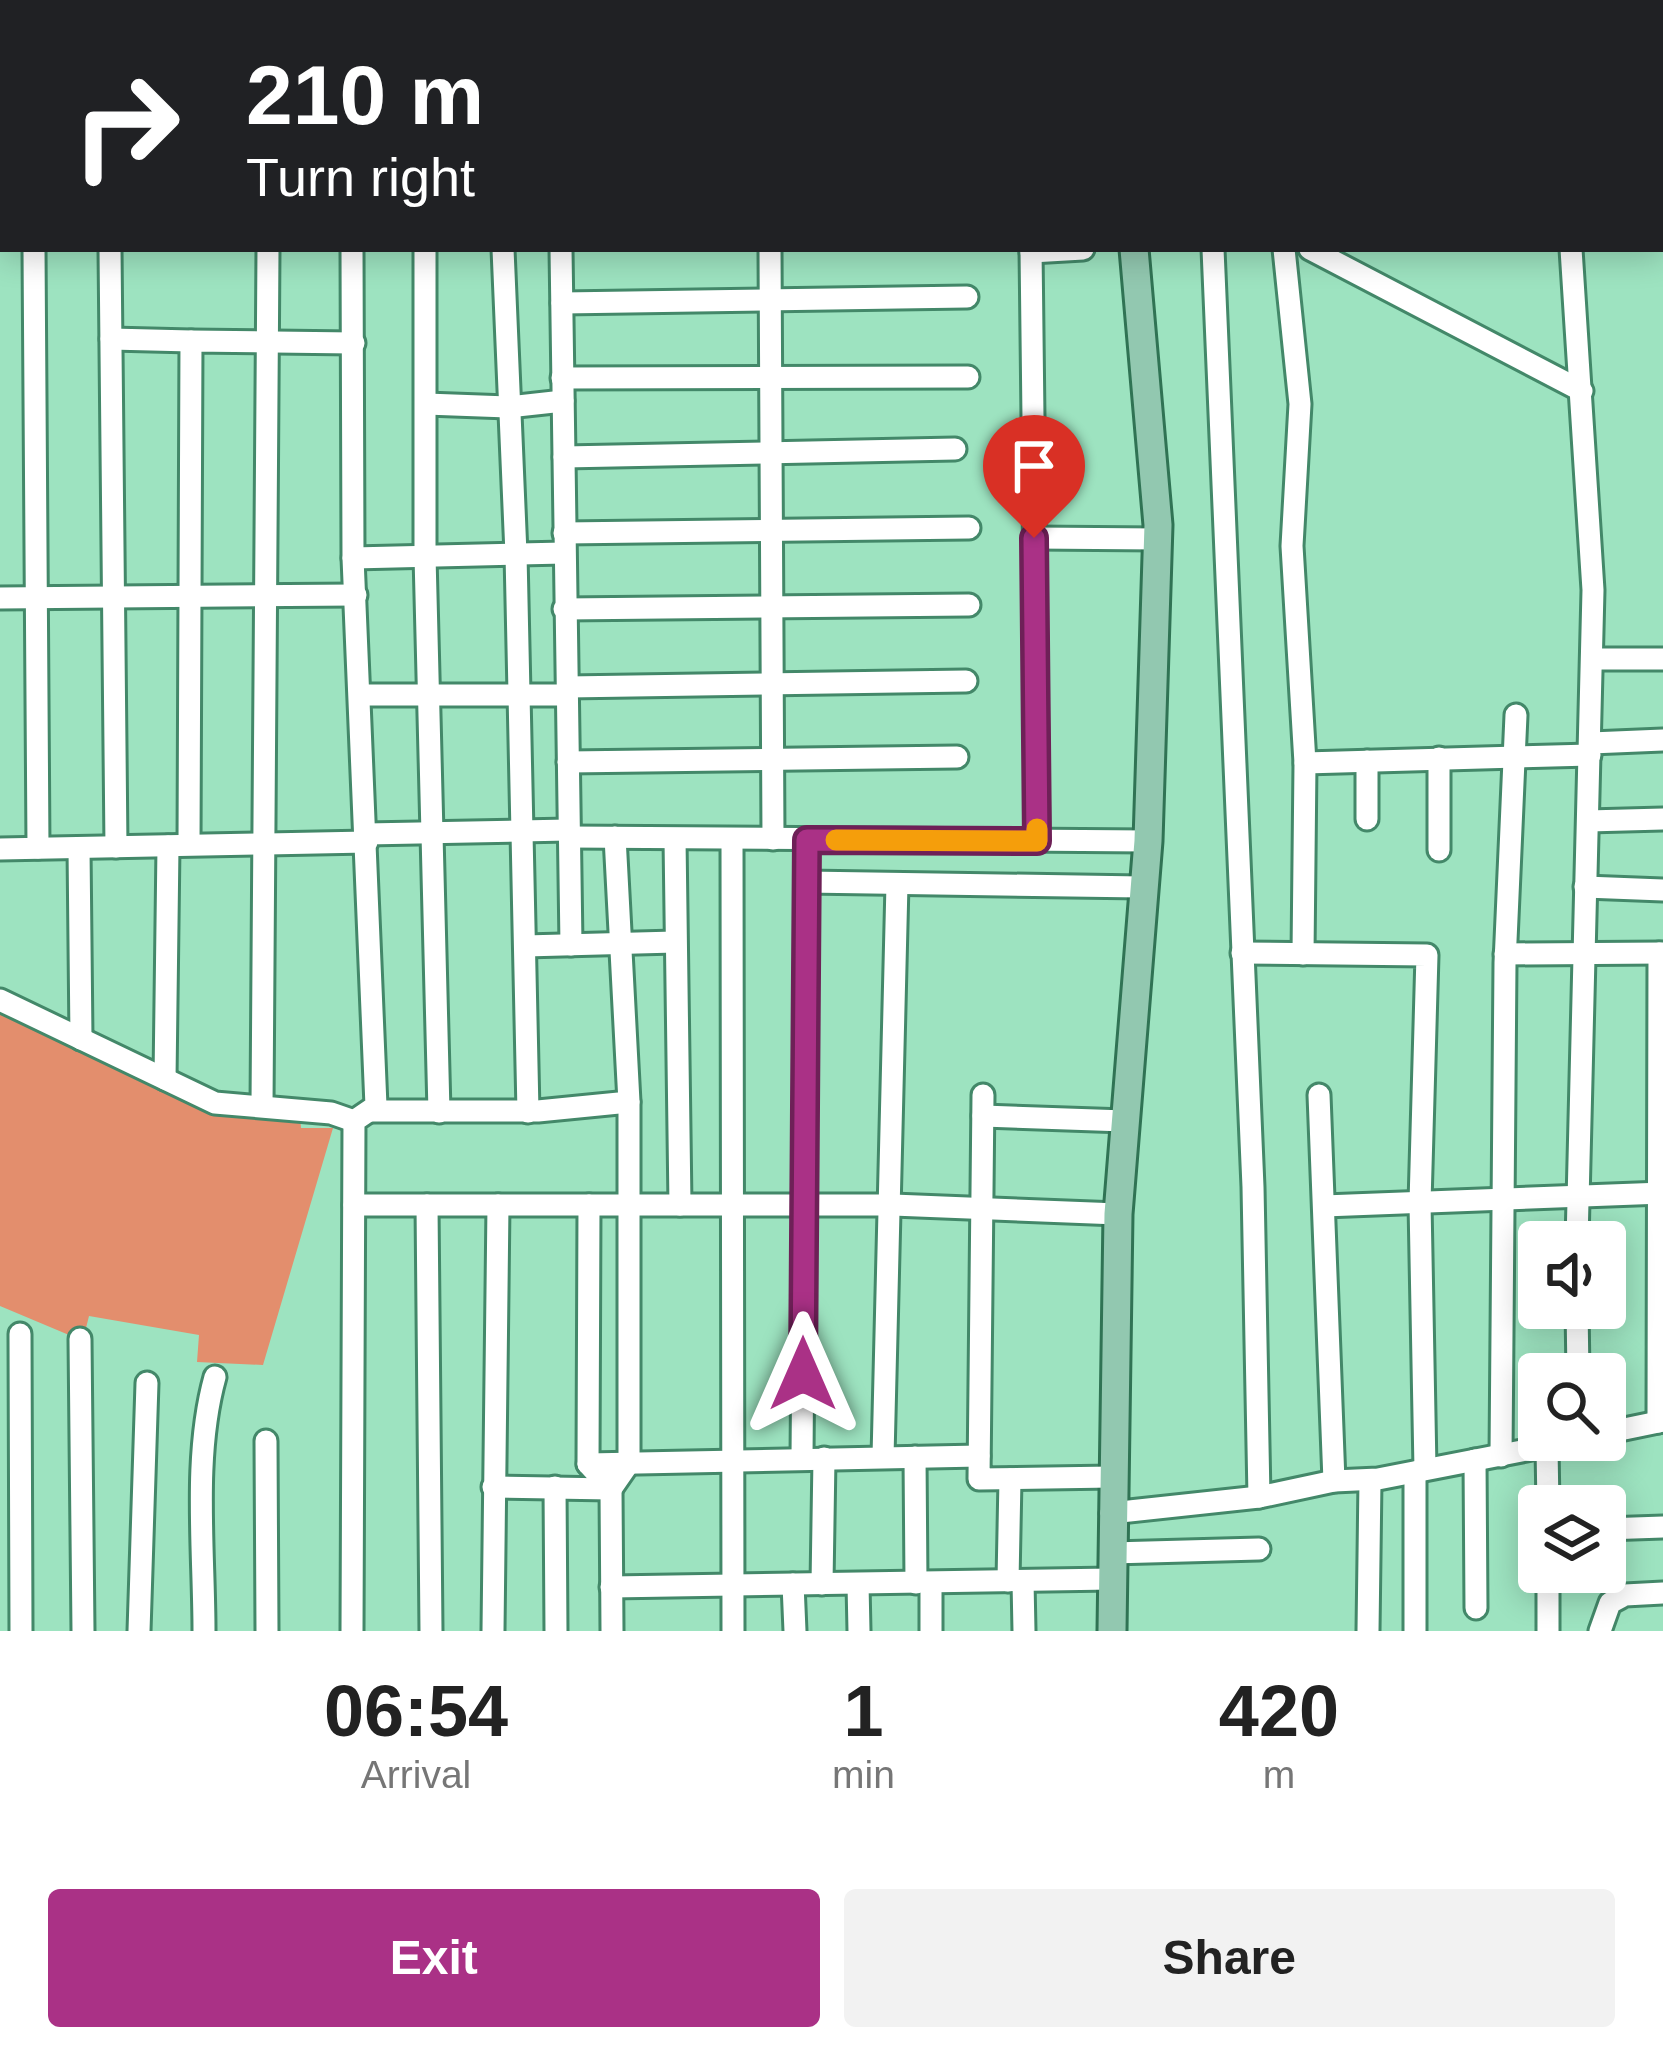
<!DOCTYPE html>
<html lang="en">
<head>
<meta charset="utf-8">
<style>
	:root { --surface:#fff; --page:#f2f2f2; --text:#222; --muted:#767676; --accent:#aa3186 }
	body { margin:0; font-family:Arial,sans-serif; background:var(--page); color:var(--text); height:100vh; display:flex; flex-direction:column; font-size:45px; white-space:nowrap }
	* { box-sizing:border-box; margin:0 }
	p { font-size:39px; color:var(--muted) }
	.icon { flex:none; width:66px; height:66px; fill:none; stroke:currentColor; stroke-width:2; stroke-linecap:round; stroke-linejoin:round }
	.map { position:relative; height:1631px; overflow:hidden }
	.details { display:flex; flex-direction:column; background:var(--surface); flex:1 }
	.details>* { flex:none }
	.top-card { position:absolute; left:0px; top:0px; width:1665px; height:252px; box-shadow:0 6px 30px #0003; background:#202124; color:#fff; overflow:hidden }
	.buttons { position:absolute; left:1518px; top:1221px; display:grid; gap:24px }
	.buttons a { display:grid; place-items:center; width:108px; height:108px; border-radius:12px; background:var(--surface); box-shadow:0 6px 30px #0003; font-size:60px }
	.pin { position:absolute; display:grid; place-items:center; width:102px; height:102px; color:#fff; margin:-123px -51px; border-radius:50% 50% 50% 0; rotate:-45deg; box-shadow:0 0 12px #0007 }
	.pin .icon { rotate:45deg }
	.me { position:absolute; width:132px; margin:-66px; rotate:0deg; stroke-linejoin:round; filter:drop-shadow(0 0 9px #0008) }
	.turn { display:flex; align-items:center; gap:42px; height:252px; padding:0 48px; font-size:54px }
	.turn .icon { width:156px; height:156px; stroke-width:2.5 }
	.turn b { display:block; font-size:84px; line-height:102px }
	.eta { display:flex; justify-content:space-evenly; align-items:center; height:204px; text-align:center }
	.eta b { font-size:72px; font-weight:600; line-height:84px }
	.cta { display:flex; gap:24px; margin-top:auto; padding:24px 48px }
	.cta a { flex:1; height:138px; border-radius:12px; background:var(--accent); color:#fff; font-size:48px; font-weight:600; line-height:138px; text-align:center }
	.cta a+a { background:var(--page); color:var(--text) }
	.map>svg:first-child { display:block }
	.green { fill:#e38e6d }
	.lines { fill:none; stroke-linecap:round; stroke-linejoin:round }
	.minor-casing { stroke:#438869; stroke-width:27 }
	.major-casing { stroke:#307354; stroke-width:33 }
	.minor { stroke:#fff; stroke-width:21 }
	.major { stroke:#92c8b0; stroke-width:27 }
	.route-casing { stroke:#6e2057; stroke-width:30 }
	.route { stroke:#aa3186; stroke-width:21 }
	.slow { stroke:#f59e0b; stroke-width:21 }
</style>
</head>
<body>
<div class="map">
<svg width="1663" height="1631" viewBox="0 0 1663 1631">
	<rect width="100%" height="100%" fill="#9de3c0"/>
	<path class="green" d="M0,1009L214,1111L300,1115L301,1128H333L263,1365L197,1362L199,1335L89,1316L85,1332L69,1335L0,1306Z"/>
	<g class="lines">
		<defs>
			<g id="minor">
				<path d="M11,0V3"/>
				<path d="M109,0V3"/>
				<path d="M159,0V3"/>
				<path d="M346,0V3"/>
				<path d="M578,0L579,3"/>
				<path d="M766,0V3"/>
				<path d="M1028,0V3"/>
				<path d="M1202,0V3"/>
				<path d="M431,3V0"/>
				<path d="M495,3L496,0"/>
				<path d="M599,3L656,0"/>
				<path d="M1573,3V0"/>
				<path d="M1662,78L1663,77"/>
				<path d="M0,90H3"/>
				<path d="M1662,195H1663"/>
				<path d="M0,224H3"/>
				<path d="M34,249L38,848"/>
				<path d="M110,249L116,847"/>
				<path d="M352,249L353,558L376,1106L354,1121L352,1631"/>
				<path d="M425,249V556L439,1112"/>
				<path d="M503,249L516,554L528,1112"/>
				<path d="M561,249L571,945"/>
				<path d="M770,249L773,839"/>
				<path d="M1031,249L1038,841"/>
				<path d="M1213,249L1253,1187L1259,1497"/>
				<path d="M1284,249L1300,404L1292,546L1305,763L1303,954"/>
				<path d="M1310,249L1582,391"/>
				<path d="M1571,249L1593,590L1577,1242"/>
				<path d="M1031,252L1083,249"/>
				<path d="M562,303L967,297"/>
				<path d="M111,339L191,341"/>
				<path d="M562,378L968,377"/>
				<path d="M426,404L508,407L563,401"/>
				<path d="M564,457L955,449"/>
				<path d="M564,533L969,528"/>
				<path d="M1034,538L1158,539"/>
				<path d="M353,558L564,553"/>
				<path d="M0,598L356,595"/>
				<path d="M564,609L969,605"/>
				<path d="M1592,659H1663"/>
				<path d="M567,687L966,681"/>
				<path d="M362,695H567"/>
				<path d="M1591,743L1663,740"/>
				<path d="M1367,761V819"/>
				<path d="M568,762L957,757"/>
				<path d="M1305,763L1590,755"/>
				<path d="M1588,821L1663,819"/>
				<path d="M366,834L568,830"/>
				<path d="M569,837L1148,841"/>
				<path d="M675,839L680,1205"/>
				<path d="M732,839L733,1631"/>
				<path d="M189,844L191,341L354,343"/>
				<path d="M79,848L81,1039"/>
				<path d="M0,849L367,842"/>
				<path d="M1439,850V758"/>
				<path d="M806,882L1142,887"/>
				<path d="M1585,887L1663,890"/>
				<path d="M525,946L675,942"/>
				<path d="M1242,953L1427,955L1420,1203L1425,1469"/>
				<path d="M1505,954L1663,953"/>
				<path d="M0,1000L215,1103L331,1113L354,1121"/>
				<path d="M165,1079L168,846"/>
				<path d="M983,1095L979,1479L1112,1477"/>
				<path d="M1319,1095L1334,1481"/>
				<path d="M262,1106L268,249"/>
				<path d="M370,1111H538L629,1102"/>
				<path d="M983,1116L1125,1121"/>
				<path d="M354,1205H893L1118,1214"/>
				<path d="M427,1205L431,1631"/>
				<path d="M589,1205L588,1464L611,1489L612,1631"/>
				<path d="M1324,1206L1663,1193"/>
				<path d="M1577,1308L1578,1374"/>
				<path d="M20,1334L21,1631"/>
				<path d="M80,1339L83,1631"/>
				<path d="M1658,1422L1659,953"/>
				<path d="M1605,1433L1663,1421"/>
				<path d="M266,1441L267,1631"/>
				<path d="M1547,1448L1548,1506"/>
				<path d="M1501,1456L1505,963L1516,715"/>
				<path d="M883,1457L897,884"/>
				<path d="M915,1457L916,1583"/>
				<path d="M802,1458L807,840"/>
				<path d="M1475,1460L1476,1608"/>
				<path d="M588,1464L979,1456"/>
				<path d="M1415,1472V1631"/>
				<path d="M493,1487L611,1489L629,1463V1102L615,837"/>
				<path d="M555,1487L556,1631"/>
				<path d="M1111,1513L1259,1497L1334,1481L1378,1479L1578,1440"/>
				<path d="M1605,1529L1663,1527"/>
				<path d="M1112,1553L1259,1549"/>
				<path d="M1548,1572V1631"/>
				<path d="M1008,1581L1010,1479"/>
				<path d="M1023,1581L1024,1631"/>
				<path d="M931,1583V1631"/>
				<path d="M793,1584L795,1631"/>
				<path d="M822,1584L824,1458"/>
				<path d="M858,1584L859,1631"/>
				<path d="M611,1587L1112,1579"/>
				<path d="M139,1631L147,1383"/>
				<path d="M204,1631C204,1549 193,1456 215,1377"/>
				<path d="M493,1631L498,1205"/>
				<path d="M1368,1631L1370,1480"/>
				<path d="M1600,1631L1610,1603L1625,1595L1663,1593"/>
			</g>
			<g id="major">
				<path d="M1099,0L1100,3"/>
				<path d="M1112,1631L1118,1214L1148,841L1158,525L1134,249"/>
			</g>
		</defs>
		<use href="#minor" class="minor-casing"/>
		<use href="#major" class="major-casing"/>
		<use href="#minor" class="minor"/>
		<use href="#major" class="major"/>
	</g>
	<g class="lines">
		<defs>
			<path id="route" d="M803,1374L807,840L1037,841L1034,538"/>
		</defs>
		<use href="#route" class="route-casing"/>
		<use href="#route" class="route"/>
		<path class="slow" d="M836,840L1037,841V829"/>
	</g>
</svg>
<div class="buttons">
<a><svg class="icon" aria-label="sound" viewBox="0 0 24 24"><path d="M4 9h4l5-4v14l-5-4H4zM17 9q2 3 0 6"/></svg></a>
<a><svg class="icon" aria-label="search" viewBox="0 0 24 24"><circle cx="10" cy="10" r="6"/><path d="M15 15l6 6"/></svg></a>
<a><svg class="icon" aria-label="layers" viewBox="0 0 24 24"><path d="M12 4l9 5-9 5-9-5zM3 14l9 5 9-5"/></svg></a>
</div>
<div class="pin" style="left:1034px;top:538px;background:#d93025"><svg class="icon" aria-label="arrive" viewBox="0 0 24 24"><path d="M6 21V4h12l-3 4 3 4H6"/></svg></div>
<svg class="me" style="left:803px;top:1374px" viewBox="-20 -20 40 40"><path d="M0-17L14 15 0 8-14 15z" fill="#aa3186" stroke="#fff" stroke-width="4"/></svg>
<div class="top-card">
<div class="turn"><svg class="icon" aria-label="right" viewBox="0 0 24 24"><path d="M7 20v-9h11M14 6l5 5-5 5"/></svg><div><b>210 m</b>Turn right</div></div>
</div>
</div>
<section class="details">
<div class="eta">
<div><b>06:54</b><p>Arrival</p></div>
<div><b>1</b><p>min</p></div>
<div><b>420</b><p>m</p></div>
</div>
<div class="cta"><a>Exit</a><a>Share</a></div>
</section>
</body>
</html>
